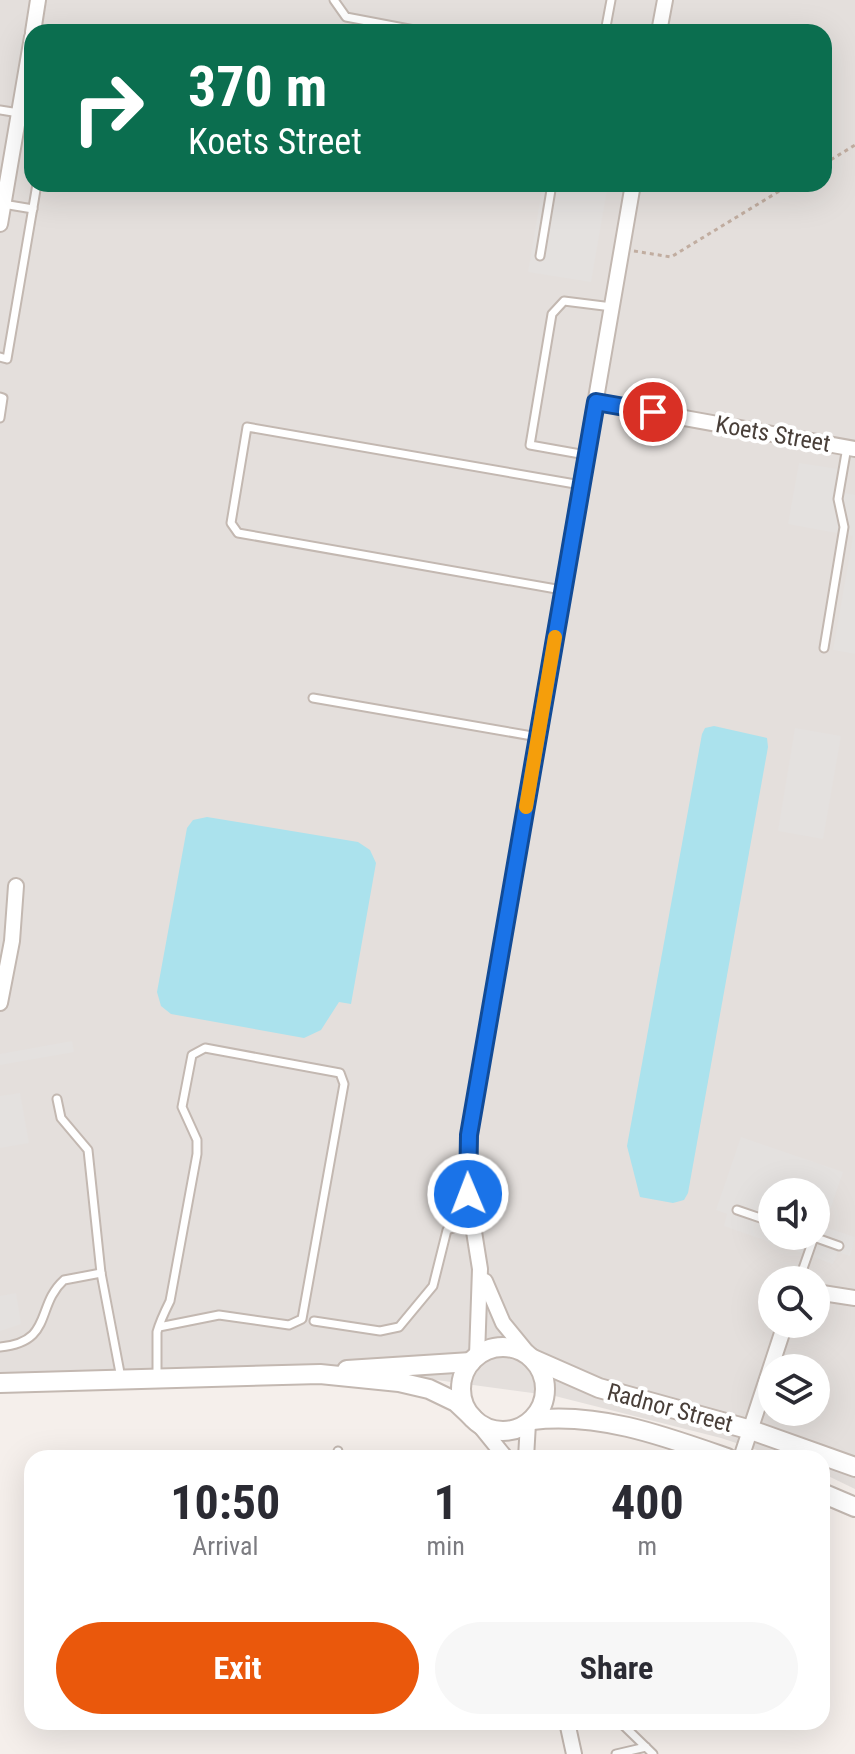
<!DOCTYPE html>
<html lang="en">
<head>
<meta charset="utf-8">
<style>
	:root { --surface:#fff; --page:#f7f7f7; --text:#2b2b33; --muted:#7c7c81; --accent:#ea580c }
	body { margin:0; font-family:"Roboto Condensed",sans-serif; background:var(--page); color:var(--text); height:100vh; display:flex; flex-direction:column; font-size:30px; white-space:nowrap }
	* { box-sizing:border-box; margin:0 }
	p { font-size:26px; color:var(--muted) }
	.icon { flex:none; width:44px; height:44px; fill:none; stroke:currentColor; stroke-width:2; stroke-linecap:round; stroke-linejoin:round }
	.map { position:relative; flex:1; overflow:hidden }
	.details { position:absolute; left:24px; top:1450px; width:806px; height:280px; display:flex; flex-direction:column; background:var(--surface); border-radius:24px; box-shadow:0 8px 32px #0002 }
	.details>* { flex:none }
	.top-card { position:absolute; left:24px; top:24px; width:808px; height:168px; border-radius:24px; box-shadow:0 8px 32px #0002; background:#0b6e4f; color:#fff; overflow:hidden }
	.fabs { position:absolute; left:758px; top:1178px; display:grid; gap:16px }
	.fabs a { display:grid; place-items:center; width:72px; height:72px; border-radius:50%; background:var(--surface); box-shadow:0 8px 32px #0002; font-size:40px }
	.pin { position:absolute; display:grid; place-items:center; width:68px; height:68px; color:#fff; margin:-34px; border:4px solid #fff; border-radius:50%; box-shadow:0 2px 8px #0007 }
	.me { position:absolute; width:88px; margin:-44px; rotate:359deg; stroke-linejoin:round; filter:drop-shadow(0 0 6px #0008) }
	.turn { display:flex; align-items:center; gap:28px; height:168px; padding:0 32px; font-size:36px }
	.turn .icon { width:104px; height:104px; stroke-width:2.5 }
	.turn b { display:block; font-size:56px; line-height:68px }
	.eta { display:flex; justify-content:space-evenly; align-items:center; height:136px; text-align:center }
	.eta b { font-size:48px; font-weight:700; line-height:56px }
	.action { display:flex; gap:16px; margin-top:auto; padding:16px 32px }
	.action a { flex:1; height:92px; border-radius:48px; background:var(--accent); color:#fff; font-size:32px; font-weight:700; line-height:92px; text-align:center }
	.action a+a { background:var(--page); color:var(--text) }
	.map>svg:first-child { display:block }
	.industrial { fill:#e4dfdc; fill-rule:evenodd }
	.parking { fill:#e4e1df; fill-rule:evenodd }
	.water { fill:#abe2ed }
	.lines { fill:none; stroke-linecap:round; stroke-linejoin:round }
	.service-casing { stroke:#c3b8b1; stroke-width:11 }
	.minor-casing { stroke:#c3b8b1; stroke-width:18 }
	.tertiary-casing { stroke:#c3b8b1; stroke-width:22 }
	.path { stroke:#c1ada0; stroke-width:3; stroke-dasharray:4 4; stroke-linecap:butt }
	.service { stroke:#fff; stroke-width:7 }
	.minor { stroke:#fff; stroke-width:14 }
	.tertiary { stroke:#fff; stroke-width:18 }
	.route-casing { stroke:#114b97; stroke-width:20 }
	.route { stroke:#1a73e8; stroke-width:14 }
	.slow { stroke:#f59e0b; stroke-width:14 }
	.labels { text-anchor:middle; dominant-baseline:central; stroke-width:8; stroke-linejoin:round; paint-order:stroke }
	.street-label { font-size:24px; fill:#493f39; stroke:#fff }
</style>
</head>
<body>
<div class="map">
<svg width="855" height="1754" viewBox="0 0 855 1754">
	<rect width="100%" height="100%" fill="#f5efeb"/>
	<path class="industrial" d="M0,0H855V1489L822,1473V1458H781L721,1438L555,1396L429,1379L320,1372L0,1385ZM32,32H824V184H32ZM772,1192H816V1236H772ZM772,1280H816V1324H772ZM772,1368H816V1412H772Z"/>
	<g class="parking">
		<path d="M543,184H608L591,282L528,272Z"/>
		<path d="M799,463L838,469L834,491L855,495V654L833,650L853,536L788,524Z"/>
		<path d="M795,728L841,736L823,839L778,831Z"/>
		<path d="M72,1041L74,1052L0,1065V1054Z"/>
		<path d="M20,1093L29,1143L0,1148V1096Z"/>
		<path d="M741,1137L843,1172L824,1227L855,1237L850,1256L838,1252L833,1264L724,1226L727,1214L716,1210ZM772,1192H816V1236H772Z"/>
		<path d="M16,1293L21,1324L0,1331V1296Z"/>
	</g>
	<g class="water">
		<path d="M714,726L767,738L768,747L688,1193L684,1200L673,1203L640,1197L627,1146L702,734L705,728Z"/>
		<path d="M207,817L358,842L370,850L376,863L351,1004L339,1002L321,1030L304,1038L171,1014L161,1006L157,992L187,828L193,820Z"/>
	</g>
	<g class="lines">
		<defs>
			<g id="service">
				<path d="M334,0L346,17L425,32"/>
				<path d="M605,32L611,0"/>
				<path d="M0,110L19,113"/>
				<path d="M3,204L33,209"/>
				<path d="M540,256L552,184"/>
				<path d="M0,357L7,359L37,184"/>
				<path d="M0,397L3,398L0,418"/>
				<path d="M586,455L530,445L552,314L564,301L612,307"/>
				<path d="M562,590L238,533L231,523L247,427L581,485"/>
				<path d="M824,648L844,527L838,499L847,447"/>
				<path d="M313,698L538,737"/>
				<path d="M57,1099L61,1118L88,1150L101,1273L121,1378"/>
				<path d="M737,1210L772,1222"/>
				<path d="M811,1236L839,1246"/>
				<path d="M799,1280L814,1237"/>
				<path d="M314,1321L380,1331L399,1327L433,1286L447,1230L472,1222"/>
				<path d="M0,1347C54,1342 35,1306 64,1280L101,1273"/>
				<path d="M157,1376V1332C160,1321 165,1311 170,1301L197,1154V1140L182,1107L192,1055L205,1048L340,1073L344,1084L302,1319L289,1325L219,1315L159,1327"/>
				<path d="M338,1451L339,1458"/>
				<path d="M620,1722L653,1754"/>
				<path d="M616,1754L646,1747"/>
			</g>
			<g id="minor">
				<path d="M33,32L38,0"/>
				<path d="M659,32L665,0"/>
				<path d="M0,224L32,37"/>
				<path d="M596,402L855,449"/>
				<path d="M0,1003L12,941L16,886"/>
				<path d="M485,1281L503,1323L530,1356"/>
				<path d="M816,1292L855,1298"/>
				<path d="M477,1356L480,1269L468,1194L469,1135L633,184"/>
				<path d="M476,1421L506,1458"/>
				<path d="M526,1458L528,1423"/>
				<path d="M741,1458L785,1324"/>
				<path d="M567,1722L574,1754"/>
			</g>
			<g id="tertiary">
				<circle cx="503" cy="1389" r="42"/>
				<path d="M533,1359L599,1388L751,1430L855,1467"/>
				<path d="M347,1370L471,1362"/>
				<path d="M0,1383L320,1374L399,1382L429,1389L456,1402L473,1418"/>
				<path d="M532,1420C599,1412 664,1436 727,1458"/>
				<path d="M822,1493L855,1507"/>
			</g>
		</defs>
		<use href="#service" class="service-casing"/>
		<use href="#minor" class="minor-casing"/>
		<use href="#tertiary" class="tertiary-casing"/>
		<g class="path">
			<path d="M824,164L855,145"/>
			<path d="M634,251L671,257L791,184"/>
		</g>
		<use href="#service" class="service"/>
		<use href="#minor" class="minor"/>
		<use href="#tertiary" class="tertiary"/>
	</g>
	<g class="lines">
		<defs>
			<path id="route" d="M468,1194L469,1135L596,402L653,412"/>
		</defs>
		<use href="#route" class="route-casing"/>
		<use href="#route" class="route"/>
		<path class="slow" d="M526,807L555,637"/>
	</g>
	<g class="labels">
		<g class="street-label">
			<text transform="translate(773 434) rotate(10)">Koets Street</text>
			<text transform="translate(670 1408) rotate(15)">Radnor Street</text>
		</g>
	</g>
</svg>
<div class="fabs">
<a><svg class="icon" aria-label="sound" viewBox="0 0 24 24"><path d="M4 9h4l5-4v14l-5-4H4zM17 9q2 3 0 6"/></svg></a>
<a><svg class="icon" aria-label="search" viewBox="0 0 24 24"><circle cx="10" cy="10" r="6"/><path d="M15 15l6 6"/></svg></a>
<a><svg class="icon" aria-label="layers" viewBox="0 0 24 24"><path d="M12 4l9 5-9 5-9-5zM3 14l9 5 9-5"/></svg></a>
</div>
<div class="pin" style="left:653px;top:412px;background:#d93025"><svg class="icon" aria-label="arrive" viewBox="0 0 24 24"><path d="M6 21V4h12l-3 4 3 4H6"/></svg></div>
<svg class="me" style="left:468px;top:1194px" viewBox="-20 -20 40 40"><circle r="17" fill="#1a73e8" stroke="#fff" stroke-width="3"/><path d="M0-11L8 9 0 5-8 9z" fill="#fff"/></svg>
<div class="top-card">
<div class="turn"><svg class="icon" aria-label="right" viewBox="0 0 24 24"><path d="M7 20v-9h11M14 6l5 5-5 5"/></svg><div><b>370 m</b>Koets Street</div></div>
</div>
<section class="details">
<div class="eta">
<div><b>10:50</b><p>Arrival</p></div>
<div><b>1</b><p>min</p></div>
<div><b>400</b><p>m</p></div>
</div>
<div class="action"><a>Exit</a><a>Share</a></div>
</section>
</div>
</body>
</html>
